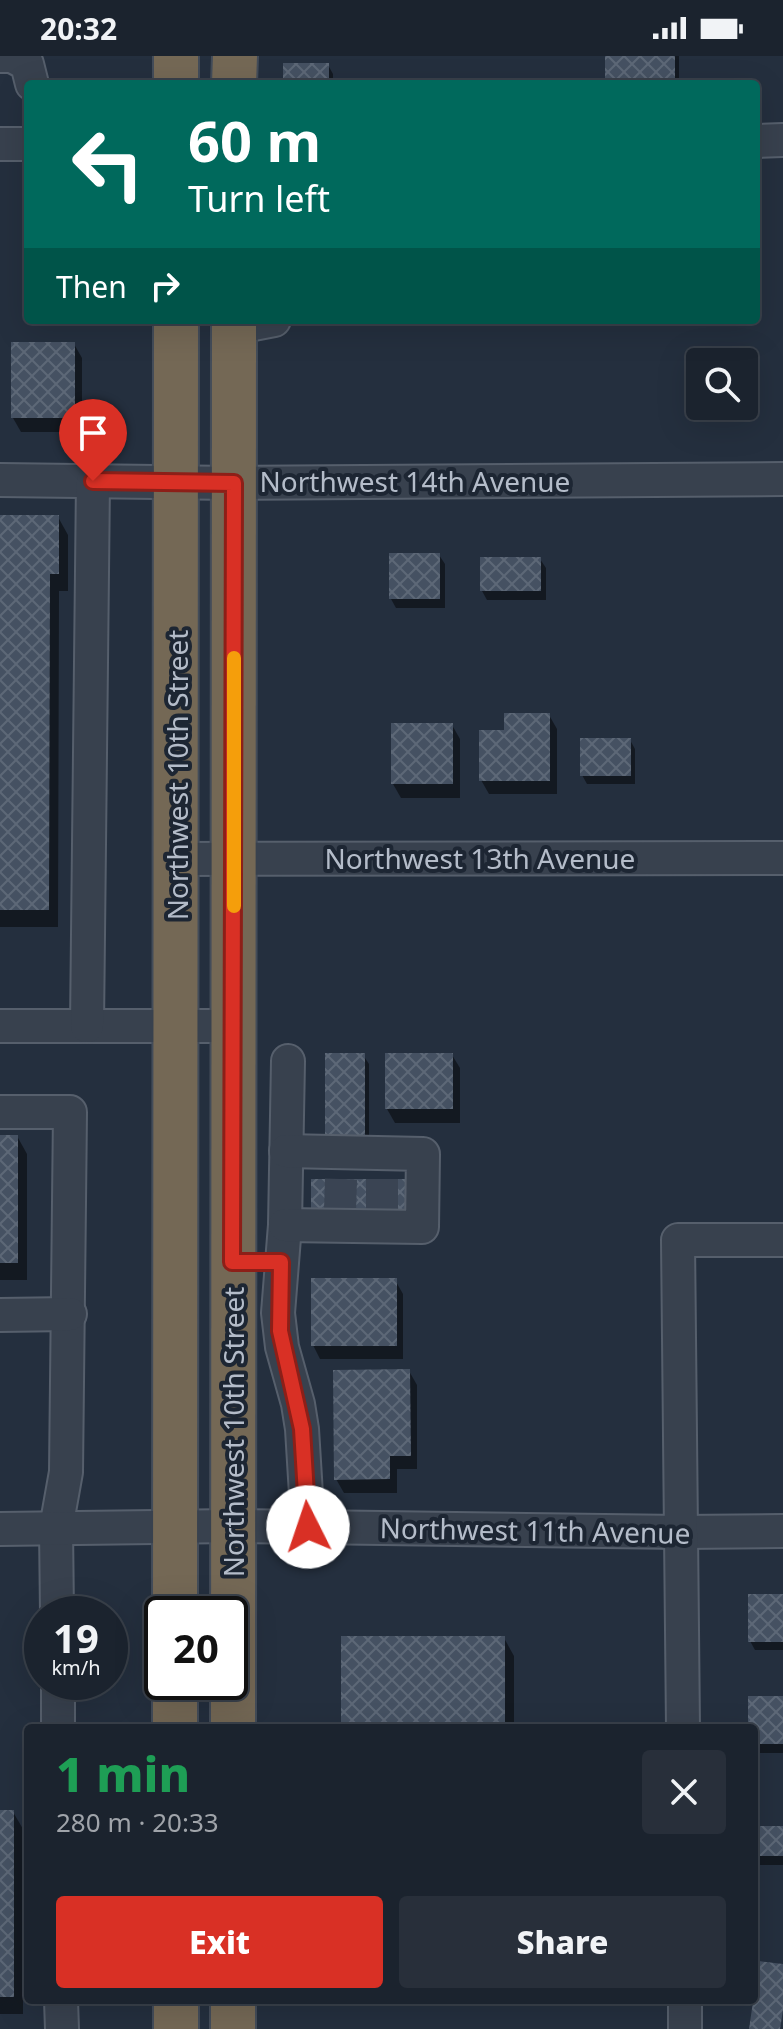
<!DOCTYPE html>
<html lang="en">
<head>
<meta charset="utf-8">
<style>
	:root { --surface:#1b232e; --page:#282f3a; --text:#f1f3f6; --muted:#a0a4aa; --line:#39404a; --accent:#d93025 }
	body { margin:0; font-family:"Noto Sans",sans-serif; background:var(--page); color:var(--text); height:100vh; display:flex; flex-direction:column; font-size:30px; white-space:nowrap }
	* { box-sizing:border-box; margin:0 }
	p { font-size:26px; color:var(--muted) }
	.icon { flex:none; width:44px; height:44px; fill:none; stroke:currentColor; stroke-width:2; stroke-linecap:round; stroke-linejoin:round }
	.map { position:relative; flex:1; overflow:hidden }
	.drawer { position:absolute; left:24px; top:1668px; width:734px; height:280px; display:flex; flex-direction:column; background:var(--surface); border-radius:8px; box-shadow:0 8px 32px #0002,0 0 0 2px var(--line) }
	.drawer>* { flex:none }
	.guide { position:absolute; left:24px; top:24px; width:736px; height:244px; border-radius:8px; box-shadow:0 8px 32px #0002,0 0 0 2px var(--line); background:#00695c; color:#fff; overflow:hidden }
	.controls { position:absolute; left:686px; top:292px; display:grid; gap:16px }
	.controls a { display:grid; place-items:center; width:72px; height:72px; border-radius:8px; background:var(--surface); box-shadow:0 8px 32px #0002,0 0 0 2px var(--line); font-size:40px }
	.speed { position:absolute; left:24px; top:1540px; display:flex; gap:16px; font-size:40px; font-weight:700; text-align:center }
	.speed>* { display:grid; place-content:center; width:104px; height:104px; border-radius:50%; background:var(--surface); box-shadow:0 8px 32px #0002,0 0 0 2px var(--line); line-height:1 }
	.speed small { font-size:20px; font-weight:400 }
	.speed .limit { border:4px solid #111; border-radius:12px; background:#fff; color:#111 }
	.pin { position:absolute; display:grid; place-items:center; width:68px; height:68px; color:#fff; margin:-82px -34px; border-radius:50% 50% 50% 0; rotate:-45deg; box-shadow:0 0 8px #0007 }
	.pin .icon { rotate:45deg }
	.me { position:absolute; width:88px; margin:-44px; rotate:356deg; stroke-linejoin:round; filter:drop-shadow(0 0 6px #0008) }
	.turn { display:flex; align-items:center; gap:28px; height:168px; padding:0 32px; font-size:36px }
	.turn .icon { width:104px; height:104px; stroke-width:2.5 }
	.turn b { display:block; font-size:56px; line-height:68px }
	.then { display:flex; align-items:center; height:76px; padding:0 32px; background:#0003; gap:16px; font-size:30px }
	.round { display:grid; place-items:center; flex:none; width:84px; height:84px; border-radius:8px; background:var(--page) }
	.summary { display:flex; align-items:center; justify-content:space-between; height:136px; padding:0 32px }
	h1 { font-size:48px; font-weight:800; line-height:60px; color:#1e9e55 }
	.action { display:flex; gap:16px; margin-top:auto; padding:16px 32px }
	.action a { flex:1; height:92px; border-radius:8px; background:var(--accent); color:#fff; font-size:32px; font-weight:800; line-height:92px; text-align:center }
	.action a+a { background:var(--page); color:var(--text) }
	.status { display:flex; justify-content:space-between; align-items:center; height:56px; padding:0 40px; background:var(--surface); direction:ltr }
	.status svg { height:22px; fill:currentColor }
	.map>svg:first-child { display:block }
	.shadow { fill:#0007 }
	.building { fill:url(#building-cross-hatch) }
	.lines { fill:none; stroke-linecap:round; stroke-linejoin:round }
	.minor-tunnel { stroke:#3a4453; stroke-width:32; stroke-dasharray:32 16; stroke-linecap:butt }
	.minor-casing { stroke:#565f6c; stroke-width:36 }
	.highway-casing { stroke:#434c59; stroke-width:48 }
	.minor { stroke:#38414e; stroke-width:32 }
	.highway { stroke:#746855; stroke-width:44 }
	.route-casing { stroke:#8d1f18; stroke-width:20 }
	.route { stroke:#d93025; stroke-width:14 }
	.slow { stroke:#f59e0b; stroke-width:14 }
	.labels { text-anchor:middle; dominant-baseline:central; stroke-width:8; stroke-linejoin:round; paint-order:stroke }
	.street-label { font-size:28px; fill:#b4bcc9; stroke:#1d2633 }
</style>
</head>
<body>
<div class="status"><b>20:32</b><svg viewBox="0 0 49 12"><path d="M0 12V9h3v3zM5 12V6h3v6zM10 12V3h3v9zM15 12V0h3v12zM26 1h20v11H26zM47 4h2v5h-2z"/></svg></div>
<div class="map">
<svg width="783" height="1973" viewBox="0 0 783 1973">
	<defs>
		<pattern id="building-cross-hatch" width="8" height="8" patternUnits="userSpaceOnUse" patternTransform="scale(2)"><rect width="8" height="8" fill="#455162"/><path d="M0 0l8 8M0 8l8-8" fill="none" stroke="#5d6877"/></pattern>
	</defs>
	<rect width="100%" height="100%" fill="#242f3e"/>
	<g class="shadow">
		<rect x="607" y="0" width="72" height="28"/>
		<path d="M328,9L333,18V28H285Z"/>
		<path d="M74,288L82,302V376H21L13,362Z"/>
		<path d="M0,461H58L68,479V535H59L58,871H0Z"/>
		<path d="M439,499L445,508V552H396L391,543Z"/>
		<path d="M540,503L546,512V544H487L482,535Z"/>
		<path d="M549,659L557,673V738H489L481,724L506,676Z"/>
		<path d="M452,669L460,683V742H401L393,728Z"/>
		<path d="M630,684L635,693V728H587L582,719Z"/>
		<path d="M363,999L369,1008V1093L327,1084Z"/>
		<path d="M452,999L460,1012V1067H395L387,1053Z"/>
		<path d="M0,1080H17L27,1098V1224H0Z"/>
		<path d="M395,1224L403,1238V1303H320L313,1289Z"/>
		<path d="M409,1315L417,1329V1413H397V1437H344L336,1423Z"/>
		<path d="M783,1540V1594H755L750,1585Z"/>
		<path d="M504,1582L514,1600V1672H343Z"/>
		<path d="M783,1642V1697H755L754,1672H750Z"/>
		<path d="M0,1756H13L23,1773V1958H0Z"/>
		<rect x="754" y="1772" width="29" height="37"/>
	</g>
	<g class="building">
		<rect x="605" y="0" width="70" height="28"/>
		<rect x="283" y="7" width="46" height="21"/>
		<rect x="11" y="286" width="64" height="76"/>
		<path d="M0,459H59V518H50L49,854H0Z"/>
		<rect x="389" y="497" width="51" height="46"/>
		<rect x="480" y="501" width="61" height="34"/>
		<path d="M504,657H550V725H479V674H504Z"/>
		<rect x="391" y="667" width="62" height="61"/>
		<rect x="580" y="682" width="51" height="38"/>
		<rect x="325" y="997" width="40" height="87"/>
		<rect x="385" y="997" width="68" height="56"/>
		<rect x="0" y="1079" width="18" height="128"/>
		<rect x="311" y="1123" width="96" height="32"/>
		<rect x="311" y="1222" width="86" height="68"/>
		<path d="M410,1313L411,1400H390V1423L334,1424L333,1314Z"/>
		<rect x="748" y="1538" width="35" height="48"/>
		<rect x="341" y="1580" width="164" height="92"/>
		<path d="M748,1640H783V1688H754V1672H748Z"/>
		<rect x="0" y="1754" width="14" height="187"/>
		<rect x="754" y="1770" width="29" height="30"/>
		<path d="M759,1905L783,1908V1954L780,1973H749Z"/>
	</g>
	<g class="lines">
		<g class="minor-tunnel">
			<path d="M340,1155L341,1123"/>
			<path d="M382,1155V1123"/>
		</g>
		<defs>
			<g id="minor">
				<path d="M0,0H12L27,8L32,28"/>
				<path d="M756,85L783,84"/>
				<path d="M0,88H28"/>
				<path d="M234,272L274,264"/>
				<path d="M0,424L234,427L783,423"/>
				<path d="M177,803L783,802"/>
				<path d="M0,970H234"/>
				<path d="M87,970L93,425"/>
				<path d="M288,1005L285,1169L278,1257L282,1291L298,1348L302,1373L308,1471"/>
				<path d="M0,1056H70L66,1416L56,1472L57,1558"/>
				<path d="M285,1169L422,1171L423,1098L286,1095"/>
				<path d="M0,1259L70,1258"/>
				<path d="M0,1473L233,1470L681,1476L783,1475"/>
				<path d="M58,1626V1672"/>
				<path d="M683,1672L678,1184H783"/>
				<path d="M61,1944L62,1973"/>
				<path d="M685,1944V1973"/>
			</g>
			<g id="highway">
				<path d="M176,0V28"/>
				<path d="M234,28L235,0"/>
				<path d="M175,1558L176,264"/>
				<path d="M175,1626V1672"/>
				<path d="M233,1672L234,264"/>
				<path d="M176,1944V1973"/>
				<path d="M233,1973V1944"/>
			</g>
		</defs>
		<use href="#minor" class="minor-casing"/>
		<use href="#highway" class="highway-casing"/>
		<use href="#minor" class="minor"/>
		<use href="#highway" class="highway"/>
	</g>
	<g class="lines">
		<defs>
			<path id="route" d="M93,425L234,427L232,1206H281L280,1275L302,1373L308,1471"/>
		</defs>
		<use href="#route" class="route-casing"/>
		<use href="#route" class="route"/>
		<path class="slow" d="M234,602V850"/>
	</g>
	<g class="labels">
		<g class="street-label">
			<text x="415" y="425">Northwest 14th Avenue</text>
			<text transform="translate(177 719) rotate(-90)">Northwest 10th Street</text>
			<text x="480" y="802">Northwest 13th Avenue</text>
			<text transform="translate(233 1376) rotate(-90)">Northwest 10th Street</text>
			<text transform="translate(535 1474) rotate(1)">Northwest 11th Avenue</text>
		</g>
	</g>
</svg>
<div class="controls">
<a><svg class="icon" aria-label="search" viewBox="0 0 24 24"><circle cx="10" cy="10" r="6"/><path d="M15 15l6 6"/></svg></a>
</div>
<div class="speed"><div>19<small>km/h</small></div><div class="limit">20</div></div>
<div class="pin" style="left:93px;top:425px;background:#d93025"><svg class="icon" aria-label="arrive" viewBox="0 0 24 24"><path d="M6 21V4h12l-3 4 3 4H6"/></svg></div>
<svg class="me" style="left:308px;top:1471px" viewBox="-20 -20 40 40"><circle r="19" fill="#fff"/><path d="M0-13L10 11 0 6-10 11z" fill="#d93025"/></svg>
<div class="guide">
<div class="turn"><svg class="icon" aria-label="left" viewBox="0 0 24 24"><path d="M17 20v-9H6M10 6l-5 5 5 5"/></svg><div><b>60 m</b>Turn left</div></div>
<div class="then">Then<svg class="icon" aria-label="right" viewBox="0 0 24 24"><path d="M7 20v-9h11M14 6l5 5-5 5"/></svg></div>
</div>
<section class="drawer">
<div class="summary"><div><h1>1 min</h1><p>280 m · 20:33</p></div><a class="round"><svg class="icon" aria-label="close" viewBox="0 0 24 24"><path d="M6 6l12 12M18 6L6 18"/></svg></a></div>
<div class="action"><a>Exit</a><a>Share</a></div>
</section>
</div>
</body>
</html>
